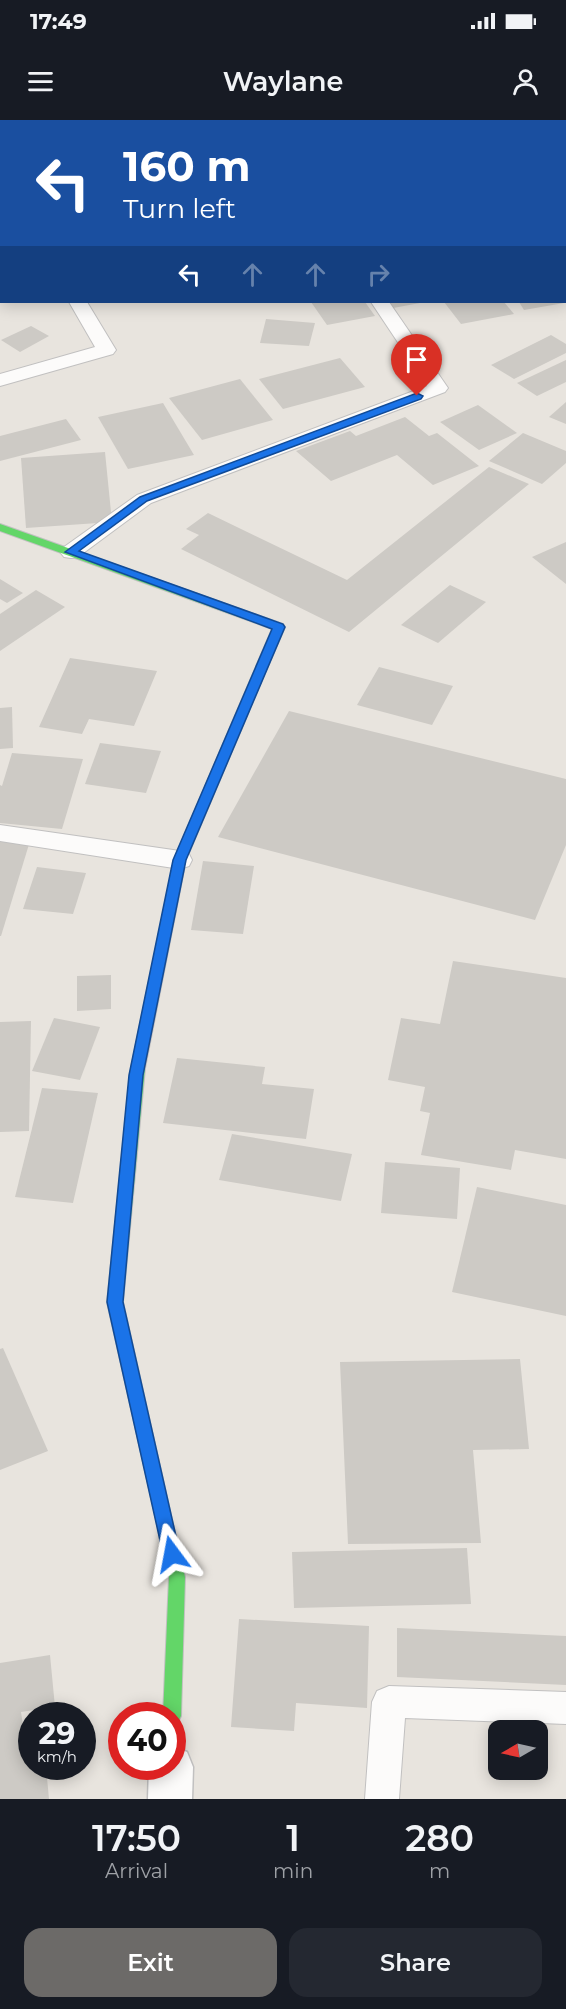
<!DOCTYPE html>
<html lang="en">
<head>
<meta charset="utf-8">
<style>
	:root { --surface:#171b24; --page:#242831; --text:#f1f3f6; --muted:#9ea1a6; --accent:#6c6a68 }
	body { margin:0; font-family:Montserrat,sans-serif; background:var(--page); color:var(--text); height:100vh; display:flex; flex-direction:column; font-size:22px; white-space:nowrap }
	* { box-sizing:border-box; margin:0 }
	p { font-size:20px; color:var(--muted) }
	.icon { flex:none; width:33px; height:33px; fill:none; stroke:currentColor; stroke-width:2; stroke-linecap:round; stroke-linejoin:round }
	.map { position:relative; height:1679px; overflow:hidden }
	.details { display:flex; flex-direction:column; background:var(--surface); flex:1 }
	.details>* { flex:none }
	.guide { position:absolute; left:0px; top:0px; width:567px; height:183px; box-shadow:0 3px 15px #0003; background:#1a4fa0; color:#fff; overflow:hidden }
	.needle { width:39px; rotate:261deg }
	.buttons { position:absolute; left:488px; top:1600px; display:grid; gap:12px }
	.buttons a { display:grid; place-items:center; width:60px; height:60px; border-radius:12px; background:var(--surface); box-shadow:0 3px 15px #0003; font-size:30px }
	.speed { position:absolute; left:18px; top:1582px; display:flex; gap:12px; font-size:30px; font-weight:700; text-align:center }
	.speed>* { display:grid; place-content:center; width:78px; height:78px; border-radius:50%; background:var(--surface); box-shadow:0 3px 15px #0003; line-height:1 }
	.speed small { font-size:15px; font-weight:400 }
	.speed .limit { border:9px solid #d22; background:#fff; color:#111 }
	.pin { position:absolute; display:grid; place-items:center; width:51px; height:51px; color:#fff; margin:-62px -26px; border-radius:50% 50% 50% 0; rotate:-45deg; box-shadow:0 0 6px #0007 }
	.pin .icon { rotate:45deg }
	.me { position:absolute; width:66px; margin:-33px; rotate:347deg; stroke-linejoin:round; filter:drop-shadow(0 0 4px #0008) }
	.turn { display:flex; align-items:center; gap:21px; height:126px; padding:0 24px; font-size:27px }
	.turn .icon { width:78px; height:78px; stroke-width:2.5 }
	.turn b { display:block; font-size:42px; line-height:51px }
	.lanes { display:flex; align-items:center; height:57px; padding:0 24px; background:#0003; justify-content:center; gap:30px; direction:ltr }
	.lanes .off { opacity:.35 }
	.eta { display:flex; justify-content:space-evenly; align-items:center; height:102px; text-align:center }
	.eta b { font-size:36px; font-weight:600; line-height:42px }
	.cta { display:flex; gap:12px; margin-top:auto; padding:12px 24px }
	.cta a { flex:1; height:69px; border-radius:18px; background:var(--accent); color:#fff; font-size:24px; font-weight:600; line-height:69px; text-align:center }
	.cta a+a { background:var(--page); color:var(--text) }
	.status { display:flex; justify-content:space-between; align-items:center; height:42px; padding:0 30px; background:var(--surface); direction:ltr }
	.status svg { height:16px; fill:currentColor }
	header { display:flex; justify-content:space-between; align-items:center; height:78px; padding:0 24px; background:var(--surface); font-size:27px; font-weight:600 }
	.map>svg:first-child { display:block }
	.water { fill:#8ecfed }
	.building { fill:#cdcac5 }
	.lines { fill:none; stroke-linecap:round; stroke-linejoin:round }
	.lane-casing { stroke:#c1c0c0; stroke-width:2 }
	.street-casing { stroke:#c1c0c0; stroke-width:3 }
	.fast-casing { stroke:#c1c0c0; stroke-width:2 }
	.slow-casing { stroke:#c1c0c0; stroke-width:2 }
	.lane { fill:#fcfbfa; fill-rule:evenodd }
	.street { fill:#fcfbfa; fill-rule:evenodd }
	.fast { fill:#63d668; fill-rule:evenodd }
	.slow { fill:#ff974d; fill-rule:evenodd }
	.route { fill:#1a73e8; stroke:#114b97; stroke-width:1.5 }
</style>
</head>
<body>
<div class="status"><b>17:49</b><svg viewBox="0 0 49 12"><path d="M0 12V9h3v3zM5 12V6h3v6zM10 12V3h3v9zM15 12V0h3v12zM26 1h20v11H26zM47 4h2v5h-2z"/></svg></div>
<header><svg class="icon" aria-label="menu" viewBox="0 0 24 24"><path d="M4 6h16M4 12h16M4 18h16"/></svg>Waylane<svg class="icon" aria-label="person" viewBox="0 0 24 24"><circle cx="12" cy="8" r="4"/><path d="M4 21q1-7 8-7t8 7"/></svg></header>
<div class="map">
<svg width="566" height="1679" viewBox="0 0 566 1679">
	<rect width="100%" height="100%" fill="#e8e4de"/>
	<path class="water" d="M349,0H566V129V2Z"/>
	<g class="building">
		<path d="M311,182H365L375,196L327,205Z"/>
		<path d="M383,182H420V183L388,189Z"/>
		<path d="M444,182H504L514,194L461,204Z"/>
		<path d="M519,182H563L564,183L524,190Z"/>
		<path d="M266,199L315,203L309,226L260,223Z"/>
		<path d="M31,206L49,216L20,232L1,220Z"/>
		<path d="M551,215L566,224V233L514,259L491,245Z"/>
		<path d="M340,238L365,267L283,289L259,259Z"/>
		<path d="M566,240V262L537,276L517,263Z"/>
		<path d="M240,259L273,300L202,320L169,278Z"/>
		<path d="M566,282V304L549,297Z"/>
		<path d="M163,283L194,335L128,349L98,297Z"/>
		<path d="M478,285L517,313L479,330L440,302Z"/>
		<path d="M405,297L429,316L437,313L479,346L433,365L397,335L331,361L296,331L350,311L356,316Z"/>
		<path d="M66,299L81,320L0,341V316Z"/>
		<path d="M523,313L566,331V343L542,364L489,341Z"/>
		<path d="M105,332L112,402L26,408L21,338Z"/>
		<path d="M489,347L529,364L349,512L181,429L199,415L186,409L208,393L347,460Z"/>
		<path d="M566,422V464L532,437Z"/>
		<path d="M0,459L23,473L7,483L0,479Z"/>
		<path d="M450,465L486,482L438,523L401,505Z"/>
		<path d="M36,470L65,487L0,531V494Z"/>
		<path d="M70,538L157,551L134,606L89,599L82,614L39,607Z"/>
		<path d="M379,547L453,566L432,605L357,585Z"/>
		<path d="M12,587L13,628L0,629V588Z"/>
		<path d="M289,591L566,659V725L535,800L218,717Z"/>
		<path d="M100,623L161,631L146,673L85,664Z"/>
		<path d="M12,633L83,639L62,709L0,703V665L2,666Z"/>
		<path d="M0,718L30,721L1,816H0Z"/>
		<path d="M203,741L254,746L243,814L191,810Z"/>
		<path d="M37,747L86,753L73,794L23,789Z"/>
		<path d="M453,841L566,858V1039L515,1030L511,1050L421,1035L430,993L420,991L425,967L388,960L401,898L440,904Z"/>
		<path d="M111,855V889L77,891V856Z"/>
		<path d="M54,898L100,907L80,960L32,951Z"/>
		<path d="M31,901L29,1011L0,1012V902Z"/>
		<path d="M177,938L265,947L262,964L314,969L306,1019L163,1003Z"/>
		<path d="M42,968L98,973L73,1083L15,1077Z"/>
		<path d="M232,1014L352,1034L341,1081L219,1060Z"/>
		<path d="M385,1042L460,1048L457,1099L381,1093Z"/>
		<path d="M477,1067L566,1085V1196L452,1172Z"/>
		<path d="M3,1228L48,1331L0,1350V1229Z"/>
		<path d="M520,1239L529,1329L473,1330L481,1423L348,1424L340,1242Z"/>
		<path d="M467,1428L471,1484L294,1488L292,1432Z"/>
		<path d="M239,1499L369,1506L367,1588L296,1583L294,1611L231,1607Z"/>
		<path d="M397,1508L566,1516V1565L397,1557Z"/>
		<path d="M50,1535L55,1587L21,1592L24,1612L32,1611V1647H46L49,1679H0V1543Z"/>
	</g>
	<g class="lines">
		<defs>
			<g id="lane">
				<path d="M13,0H29L30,2H13Z"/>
				<rect x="0" y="61" width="2" height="10"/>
				<path d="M69,182H87L116,230L113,234L0,266V254L95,227Z"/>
				<path d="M371,182H389L448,268L445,272L151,383L78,437L71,438L64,437L60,432L64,427L137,375L427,266Z"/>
				<path d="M0,705L180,731L189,734L192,740L189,746L180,749L0,721Z"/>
				<path d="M389,1566L566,1572V1604L405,1598L399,1679H365L372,1582L377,1571Z"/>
			</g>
			<path id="street" d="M172,1626L187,1632L193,1647L192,1679H148L149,1647H172Z"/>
			<g id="fast">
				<path d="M0,404L283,504L285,507L247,594H239L237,591L272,509L0,411Z"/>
				<path d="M138,943L143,944L145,948L123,1182L185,1457L181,1596L178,1602L172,1604V1596H163L169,1457L107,1182L131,948L133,944Z"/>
			</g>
			<path id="slow" d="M243,587L249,591L186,740L145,948L143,952H133L131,948L174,740L237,591Z"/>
		</defs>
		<use href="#lane" class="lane-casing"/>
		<use href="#street" class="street-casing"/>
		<use href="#fast" class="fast-casing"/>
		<use href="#slow" class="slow-casing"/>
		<use href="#lane" class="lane"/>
		<use href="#street" class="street"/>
		<use href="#fast" class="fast"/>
		<use href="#slow" class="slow"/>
	</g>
	<path class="route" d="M417,273L423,276L421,279L147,381L79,431L283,504L285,507L186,740L143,955L123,1182L180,1434L178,1440L172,1442L166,1440L163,1434L107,1182L129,955L173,740L272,509L65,432L140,377Z"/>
</svg>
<div class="buttons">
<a><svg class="needle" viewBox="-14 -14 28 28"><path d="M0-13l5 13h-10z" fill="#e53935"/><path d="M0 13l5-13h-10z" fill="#9ea1a6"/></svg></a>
</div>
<div class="speed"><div>29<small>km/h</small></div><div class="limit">40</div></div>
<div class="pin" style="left:417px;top:276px;background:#d93025"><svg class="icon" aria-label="arrive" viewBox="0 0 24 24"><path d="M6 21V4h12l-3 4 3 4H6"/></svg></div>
<svg class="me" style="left:172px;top:1434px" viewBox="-20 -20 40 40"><path d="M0-17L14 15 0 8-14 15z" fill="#1a73e8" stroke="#fff" stroke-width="4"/></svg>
<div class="guide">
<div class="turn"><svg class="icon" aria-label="left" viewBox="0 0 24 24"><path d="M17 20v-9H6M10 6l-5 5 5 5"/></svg><div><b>160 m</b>Turn left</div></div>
<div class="lanes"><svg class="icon" aria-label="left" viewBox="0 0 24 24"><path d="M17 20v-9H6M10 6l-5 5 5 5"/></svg><svg class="icon off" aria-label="ahead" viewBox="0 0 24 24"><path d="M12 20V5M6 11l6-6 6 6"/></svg><svg class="icon off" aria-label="ahead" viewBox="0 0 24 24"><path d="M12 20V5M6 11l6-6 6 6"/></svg><svg class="icon off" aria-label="right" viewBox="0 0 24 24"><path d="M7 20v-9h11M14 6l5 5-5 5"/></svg></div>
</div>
</div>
<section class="details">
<div class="eta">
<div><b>17:50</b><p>Arrival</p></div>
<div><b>1</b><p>min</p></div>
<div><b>280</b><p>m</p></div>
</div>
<div class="cta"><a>Exit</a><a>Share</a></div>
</section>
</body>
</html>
